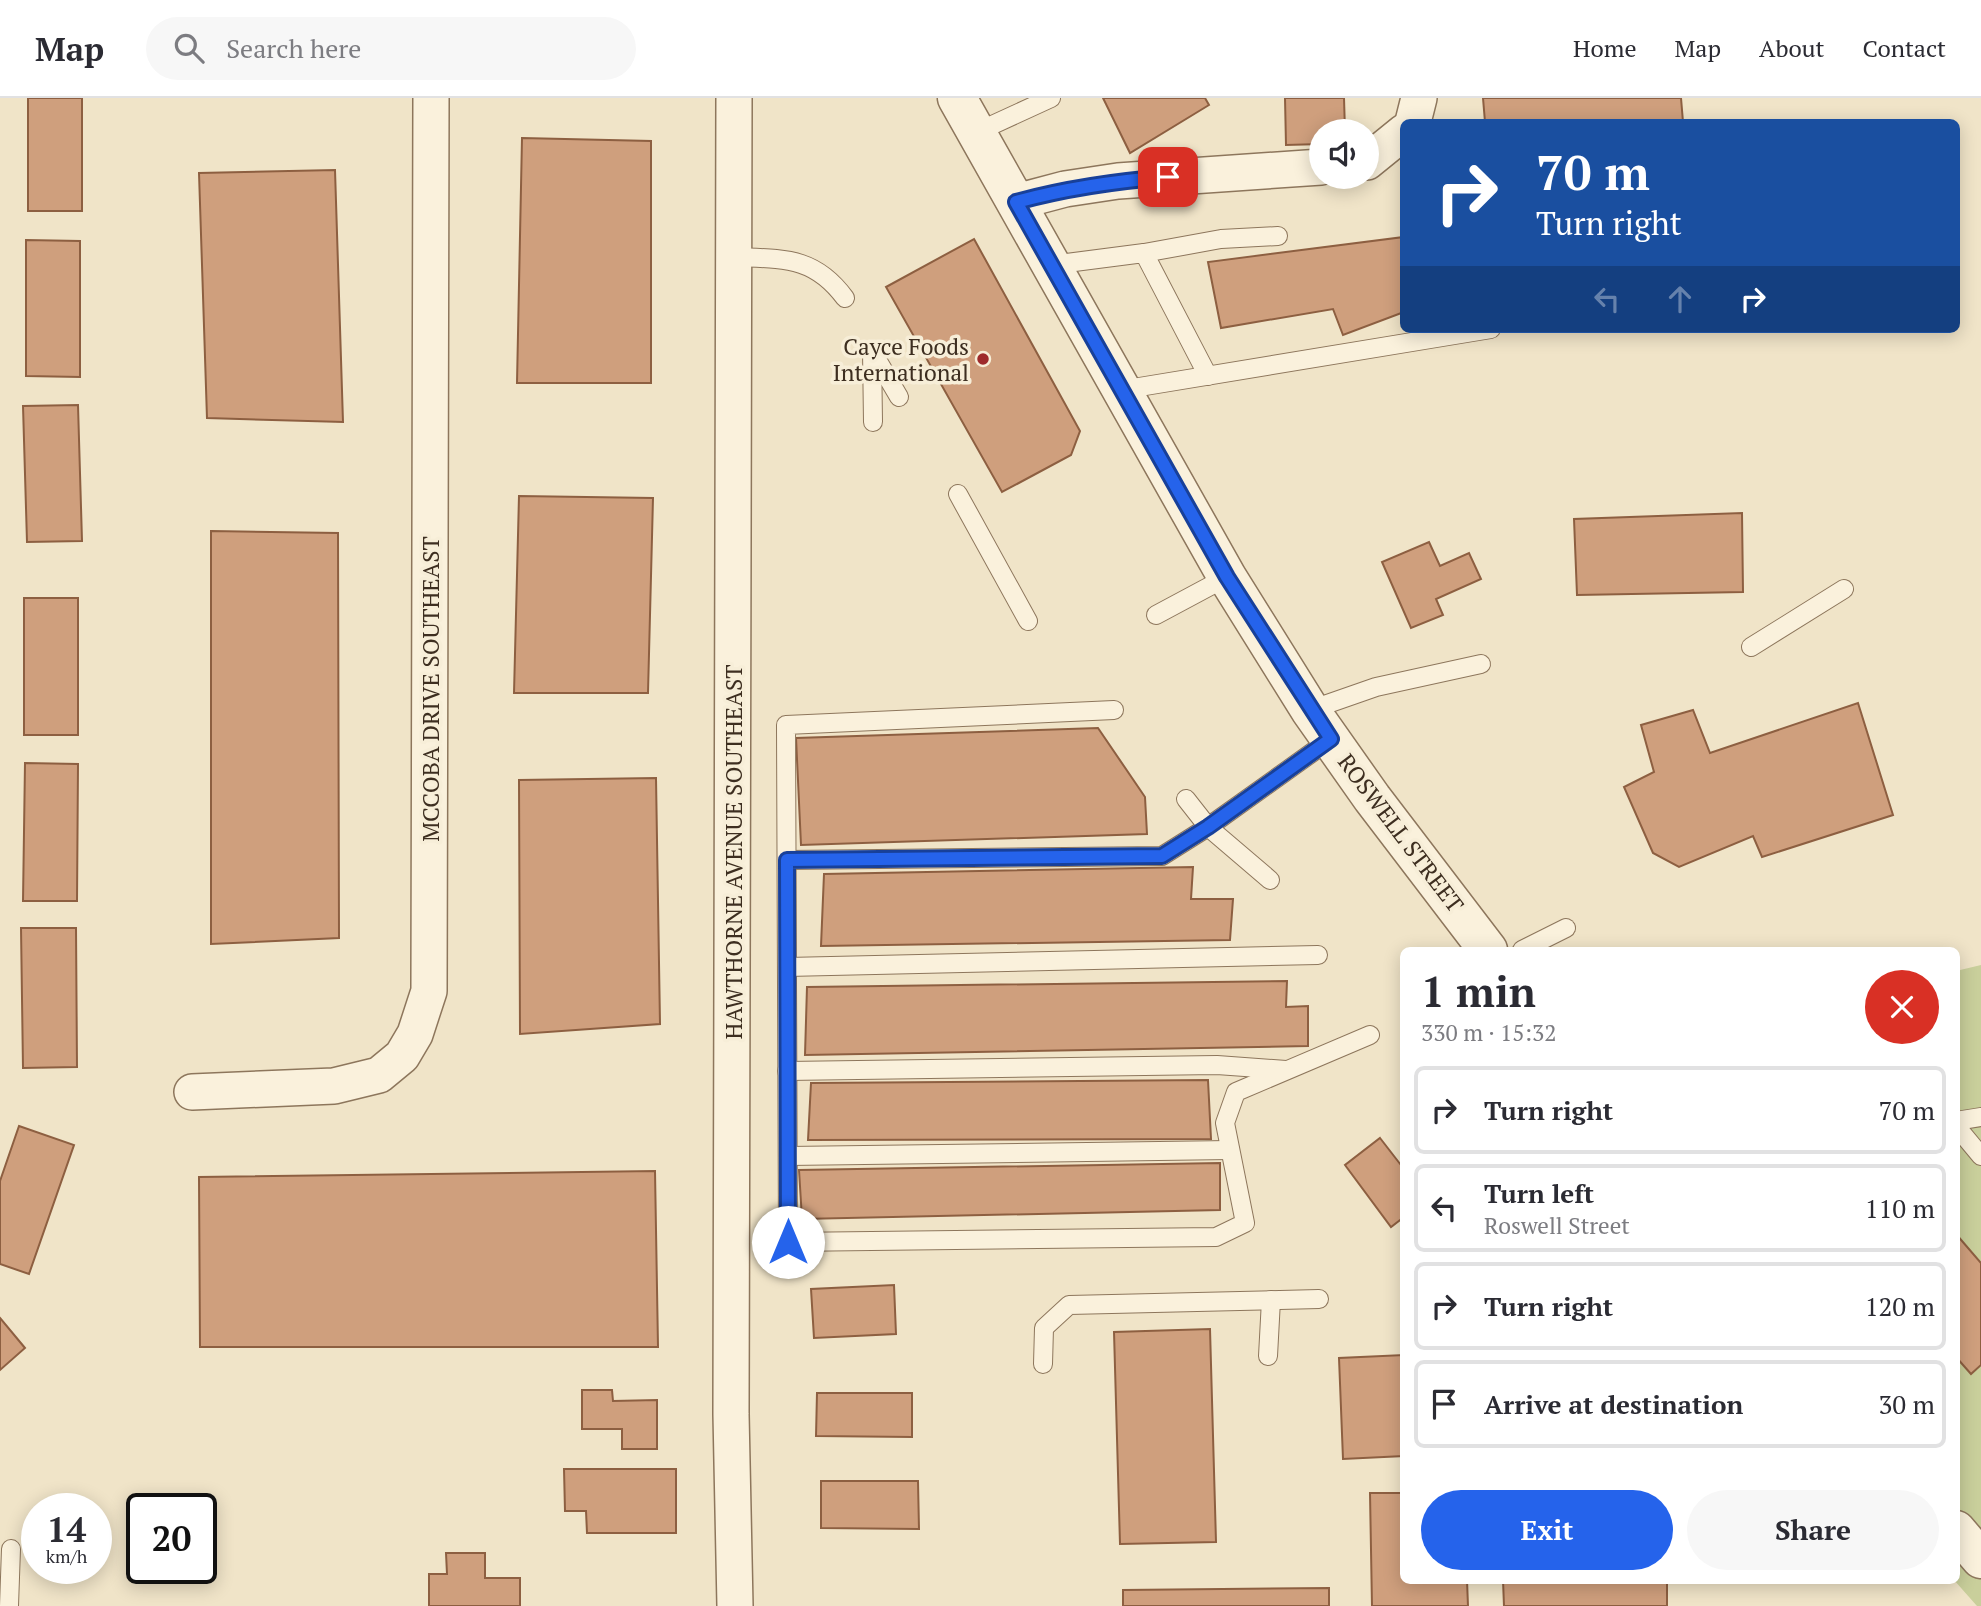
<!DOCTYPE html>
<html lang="en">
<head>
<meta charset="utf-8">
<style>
	:root { --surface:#fff; --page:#f7f7f7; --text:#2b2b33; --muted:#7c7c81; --line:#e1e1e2; --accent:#2563eb }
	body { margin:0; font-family:"PT Serif",serif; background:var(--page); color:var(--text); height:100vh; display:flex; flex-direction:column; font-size:26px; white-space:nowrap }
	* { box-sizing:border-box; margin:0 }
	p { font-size:23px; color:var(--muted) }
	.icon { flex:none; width:38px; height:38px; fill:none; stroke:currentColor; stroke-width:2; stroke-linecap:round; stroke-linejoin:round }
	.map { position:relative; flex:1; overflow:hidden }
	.details { position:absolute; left:1400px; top:849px; width:560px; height:637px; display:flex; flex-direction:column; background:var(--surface); border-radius:10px; box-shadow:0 4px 18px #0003 }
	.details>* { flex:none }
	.banner { position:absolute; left:1400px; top:21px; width:560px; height:214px; border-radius:10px; box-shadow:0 4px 18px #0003; background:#1a4fa0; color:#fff; overflow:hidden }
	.tools { position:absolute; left:1309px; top:21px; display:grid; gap:14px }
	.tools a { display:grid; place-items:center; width:70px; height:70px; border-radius:50%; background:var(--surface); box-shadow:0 4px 18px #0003; font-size:35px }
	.speed { position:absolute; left:21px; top:1395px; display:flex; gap:14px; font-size:35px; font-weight:700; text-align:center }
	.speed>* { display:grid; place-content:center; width:91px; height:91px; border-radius:50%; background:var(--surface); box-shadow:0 4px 18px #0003; line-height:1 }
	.speed small { font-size:18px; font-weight:400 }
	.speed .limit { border:4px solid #111; border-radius:10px; background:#fff; color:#111 }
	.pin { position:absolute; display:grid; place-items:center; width:60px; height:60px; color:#fff; margin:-30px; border-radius:14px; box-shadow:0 4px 10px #0006 }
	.me { position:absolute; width:77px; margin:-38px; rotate:0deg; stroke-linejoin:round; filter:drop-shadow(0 0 5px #0008) }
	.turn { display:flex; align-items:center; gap:24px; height:147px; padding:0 21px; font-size:32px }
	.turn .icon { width:91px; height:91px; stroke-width:2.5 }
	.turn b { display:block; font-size:49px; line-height:60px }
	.lanes { display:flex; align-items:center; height:66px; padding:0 21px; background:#0003; justify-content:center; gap:35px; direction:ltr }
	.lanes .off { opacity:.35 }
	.round { display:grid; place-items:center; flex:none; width:74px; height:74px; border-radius:37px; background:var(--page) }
	.overview { display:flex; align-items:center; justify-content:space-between; height:119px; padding:0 21px }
	h1 { font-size:42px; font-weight:600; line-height:52px }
	.primary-button { display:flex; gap:14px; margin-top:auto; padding:14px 21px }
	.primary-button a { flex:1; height:80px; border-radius:42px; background:var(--accent); color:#fff; font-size:28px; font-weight:600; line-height:80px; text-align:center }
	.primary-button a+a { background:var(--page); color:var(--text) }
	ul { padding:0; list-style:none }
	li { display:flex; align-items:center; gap:21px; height:88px; margin:0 14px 10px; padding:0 7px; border:4px solid var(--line); border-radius:10px }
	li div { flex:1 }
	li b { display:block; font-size:26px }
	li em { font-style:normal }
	header { display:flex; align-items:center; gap:42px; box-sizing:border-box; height:98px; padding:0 35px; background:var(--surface); border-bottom:2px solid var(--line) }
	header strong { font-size:33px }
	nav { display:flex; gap:38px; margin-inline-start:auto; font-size:24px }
	.search { width:490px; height:63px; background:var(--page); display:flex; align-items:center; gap:18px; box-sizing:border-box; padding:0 24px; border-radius:38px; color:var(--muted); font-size:26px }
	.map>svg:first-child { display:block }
	.green { fill:#c9cf9b }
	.building { fill:#cf9f7d; stroke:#8d5f41; stroke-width:2 }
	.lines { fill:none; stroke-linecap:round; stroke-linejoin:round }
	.service-casing { stroke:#8d765c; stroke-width:20 }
	.minor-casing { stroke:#8d765c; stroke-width:38 }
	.tertiary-casing { stroke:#8d765c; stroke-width:41 }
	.service { stroke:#faf1dc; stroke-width:18 }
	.minor { stroke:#faf1dc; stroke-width:35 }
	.tertiary { stroke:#faf1dc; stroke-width:38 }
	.route-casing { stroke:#184099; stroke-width:18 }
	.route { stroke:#2563eb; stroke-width:12 }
	.poi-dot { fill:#9e2a2b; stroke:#f7eed8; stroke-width:2.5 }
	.labels { text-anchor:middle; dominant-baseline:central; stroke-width:7; stroke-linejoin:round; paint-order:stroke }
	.poi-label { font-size:23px; fill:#3d2e20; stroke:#f7eed8; text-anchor:end }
	.street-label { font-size:23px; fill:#3d2e20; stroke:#f7eed8 }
</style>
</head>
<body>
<header>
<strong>Map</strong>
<div class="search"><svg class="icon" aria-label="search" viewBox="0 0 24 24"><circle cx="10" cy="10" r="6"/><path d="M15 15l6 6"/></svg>Search here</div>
<nav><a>Home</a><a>Map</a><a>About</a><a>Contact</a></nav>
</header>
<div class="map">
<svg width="1981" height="1508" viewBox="0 0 1981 1508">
	<rect width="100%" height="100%" fill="#f0e4c8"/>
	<path class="green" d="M1981,867V1508H1977L1954,1482H1956V873Z"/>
	<g class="building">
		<rect x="28" y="0" width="54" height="113"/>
		<path d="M1103,0H1205L1209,7L1130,55Z"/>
		<path d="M1285,0H1344L1345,33H1321V46L1286,47Z"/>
		<path d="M1483,0H1681L1683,24H1485Z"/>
		<path d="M522,40L651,43V285H517Z"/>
		<path d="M335,72L343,324L207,320L199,75Z"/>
		<path d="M1404,139V214L1343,237L1333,211L1221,230L1208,164Z"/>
		<path d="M974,141L1080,333L1071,357L1002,394L886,189Z"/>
		<path d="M26,142L80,143V279L26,278Z"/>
		<path d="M78,307L82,443L27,444L23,308Z"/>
		<path d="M519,398L653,400L648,595H514Z"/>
		<path d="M1742,415L1743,494L1577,497L1574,421Z"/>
		<path d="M211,433L338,435L339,840L211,846Z"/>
		<path d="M1429,444L1440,468L1469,455L1481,481L1436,501L1443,517L1411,530L1382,464Z"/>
		<rect x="24" y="500" width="54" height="137"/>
		<path d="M1858,605L1893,717L1762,759L1753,738L1679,769L1653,755L1624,689L1654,674L1641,627L1693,612L1710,655Z"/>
		<path d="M1098,630L1145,699L1147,736L801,747L796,640Z"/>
		<path d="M25,665L78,666L77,803H23Z"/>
		<path d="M656,680L660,926L520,936L519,682Z"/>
		<path d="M1193,769L1191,801H1233L1230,842L821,848L824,776Z"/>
		<path d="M21,830H76L77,969L23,970Z"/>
		<path d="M1287,883L1286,909L1308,908V948L805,957L807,889Z"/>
		<path d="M1208,982L1211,1041L808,1042L811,985Z"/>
		<path d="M19,1028L74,1047L29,1176L0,1166V1083Z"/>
		<path d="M1380,1040L1404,1071V1119L1391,1129L1345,1067Z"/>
		<path d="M1220,1065V1112L802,1121L799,1072Z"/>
		<path d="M655,1073L658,1249H200L199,1079Z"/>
		<path d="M1956,1136L1981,1165V1267L1971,1276L1956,1259Z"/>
		<path d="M894,1187L896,1236L814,1240L811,1191Z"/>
		<path d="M0,1220L25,1250L0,1272Z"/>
		<path d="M1210,1231L1216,1444L1120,1446L1114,1234Z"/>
		<path d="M1404,1257V1358L1343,1361L1339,1260Z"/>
		<path d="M582,1292H612L613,1303L657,1302V1351H622V1331H582Z"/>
		<path d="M817,1295H912V1339L816,1338Z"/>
		<path d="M564,1371H676V1435H587L586,1413H565Z"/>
		<path d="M821,1383H918L919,1431L821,1430Z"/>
		<path d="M1370,1395H1404V1482H1467L1468,1508H1372Z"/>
		<path d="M446,1455H485V1480H520V1508H429V1476H447Z"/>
		<path d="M1503,1482H1667V1508H1504Z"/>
		<path d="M1329,1490V1508H1123V1492Z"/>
	</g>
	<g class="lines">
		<defs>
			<g id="service">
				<path d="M977,34L1051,0"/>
				<path d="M1144,155L1221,141L1278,138"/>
				<path d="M735,159C783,161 814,158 845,200"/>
				<path d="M1051,167L1144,155L1208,278"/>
				<path d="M872,253L873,324"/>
				<path d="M872,253L899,299"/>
				<path d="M1121,292L1491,231"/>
				<path d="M958,396L1028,523"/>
				<path d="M1156,517L1227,479"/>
				<path d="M1751,549L1844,491"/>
				<path d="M1114,612L786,627L788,1144L1216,1139L1245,1125L1225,1025L1236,994L1370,937"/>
				<path d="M1310,612L1376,589L1481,566"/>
				<path d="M1186,701L1208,729L1270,782"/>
				<path d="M787,762L1162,758L1208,729L1331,641"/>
				<path d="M1522,852L1566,830"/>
				<path d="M787,869L1318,857"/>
				<path d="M787,973L1217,967L1286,972"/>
				<path d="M1956,1023L1981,1019"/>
				<path d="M1956,1028L1981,1058"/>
				<path d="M788,1058L1230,1052"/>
				<path d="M1268,1258L1271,1202"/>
				<path d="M1043,1266L1044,1230L1069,1207L1319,1201"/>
				<path d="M9,1508L11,1451"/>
			</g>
			<g id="minor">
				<path d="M734,0L731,1316L735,1508"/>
				<path d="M1413,24L1419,0"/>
				<path d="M1367,64L1404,34"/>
				<path d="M1016,104L1065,91L1118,83L1321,69"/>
				<path d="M192,994L334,988L379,977L402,958L415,936L429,893L431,0"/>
			</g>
			<g id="tertiary">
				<path d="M957,0L1227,479L1310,612L1372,700L1488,852"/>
				<path d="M1956,1432L1981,1461"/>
			</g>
		</defs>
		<use href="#service" class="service-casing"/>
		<use href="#minor" class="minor-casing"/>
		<use href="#tertiary" class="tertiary-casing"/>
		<use href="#service" class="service"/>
		<use href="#minor" class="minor"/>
		<use href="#tertiary" class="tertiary"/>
	</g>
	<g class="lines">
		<defs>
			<path id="route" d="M788,1144L787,762L1162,758L1208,729L1331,641L1227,479L1016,104C1067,90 1116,83 1168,79"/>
		</defs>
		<use href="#route" class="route-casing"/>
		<use href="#route" class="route"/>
	</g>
	<circle class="poi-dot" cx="983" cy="261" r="7"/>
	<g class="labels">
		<g class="poi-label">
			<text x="969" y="248">Cayce Foods<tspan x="969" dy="26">International</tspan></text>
		</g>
		<g class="street-label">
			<text transform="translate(430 591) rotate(-90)">MCCOBA DRIVE SOUTHEAST</text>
			<text transform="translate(1401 735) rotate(53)">ROSWELL STREET</text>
			<text transform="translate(733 754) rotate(-90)">HAWTHORNE AVENUE SOUTHEAST</text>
		</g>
	</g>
</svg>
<div class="tools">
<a><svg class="icon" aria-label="sound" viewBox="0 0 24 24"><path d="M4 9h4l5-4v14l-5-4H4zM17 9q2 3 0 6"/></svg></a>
</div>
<div class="speed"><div>14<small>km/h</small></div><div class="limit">20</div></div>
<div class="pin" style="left:1168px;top:79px;background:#d93025"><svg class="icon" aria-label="arrive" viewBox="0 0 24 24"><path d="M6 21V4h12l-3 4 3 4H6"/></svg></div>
<svg class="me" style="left:788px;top:1144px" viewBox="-20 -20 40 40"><circle r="19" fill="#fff"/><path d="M0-13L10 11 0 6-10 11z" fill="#2563eb"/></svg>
<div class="banner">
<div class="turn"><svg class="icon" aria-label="right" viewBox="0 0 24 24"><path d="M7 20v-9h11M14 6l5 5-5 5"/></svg><div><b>70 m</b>Turn right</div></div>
<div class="lanes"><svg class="icon off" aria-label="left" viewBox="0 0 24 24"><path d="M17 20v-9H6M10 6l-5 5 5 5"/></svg><svg class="icon off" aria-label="ahead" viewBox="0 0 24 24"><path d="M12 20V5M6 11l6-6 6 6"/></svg><svg class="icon" aria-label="right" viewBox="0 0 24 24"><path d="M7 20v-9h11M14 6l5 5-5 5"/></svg></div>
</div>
<section class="details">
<div class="overview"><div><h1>1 min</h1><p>330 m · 15:32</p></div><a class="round" style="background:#d93025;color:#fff"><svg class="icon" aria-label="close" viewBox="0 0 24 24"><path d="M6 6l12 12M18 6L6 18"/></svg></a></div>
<ul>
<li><svg class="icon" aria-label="right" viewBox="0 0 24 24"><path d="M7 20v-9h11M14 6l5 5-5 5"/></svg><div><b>Turn right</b></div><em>70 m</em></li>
<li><svg class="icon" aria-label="left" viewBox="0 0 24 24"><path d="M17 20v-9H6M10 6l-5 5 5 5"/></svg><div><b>Turn left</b><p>Roswell Street</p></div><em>110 m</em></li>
<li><svg class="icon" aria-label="right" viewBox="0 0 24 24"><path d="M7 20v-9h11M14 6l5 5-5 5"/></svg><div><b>Turn right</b></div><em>120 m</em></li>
<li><svg class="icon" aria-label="arrive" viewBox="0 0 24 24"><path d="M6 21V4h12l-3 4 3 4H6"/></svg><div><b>Arrive at destination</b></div><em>30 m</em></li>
</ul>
<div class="primary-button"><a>Exit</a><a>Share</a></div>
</section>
</div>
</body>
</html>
